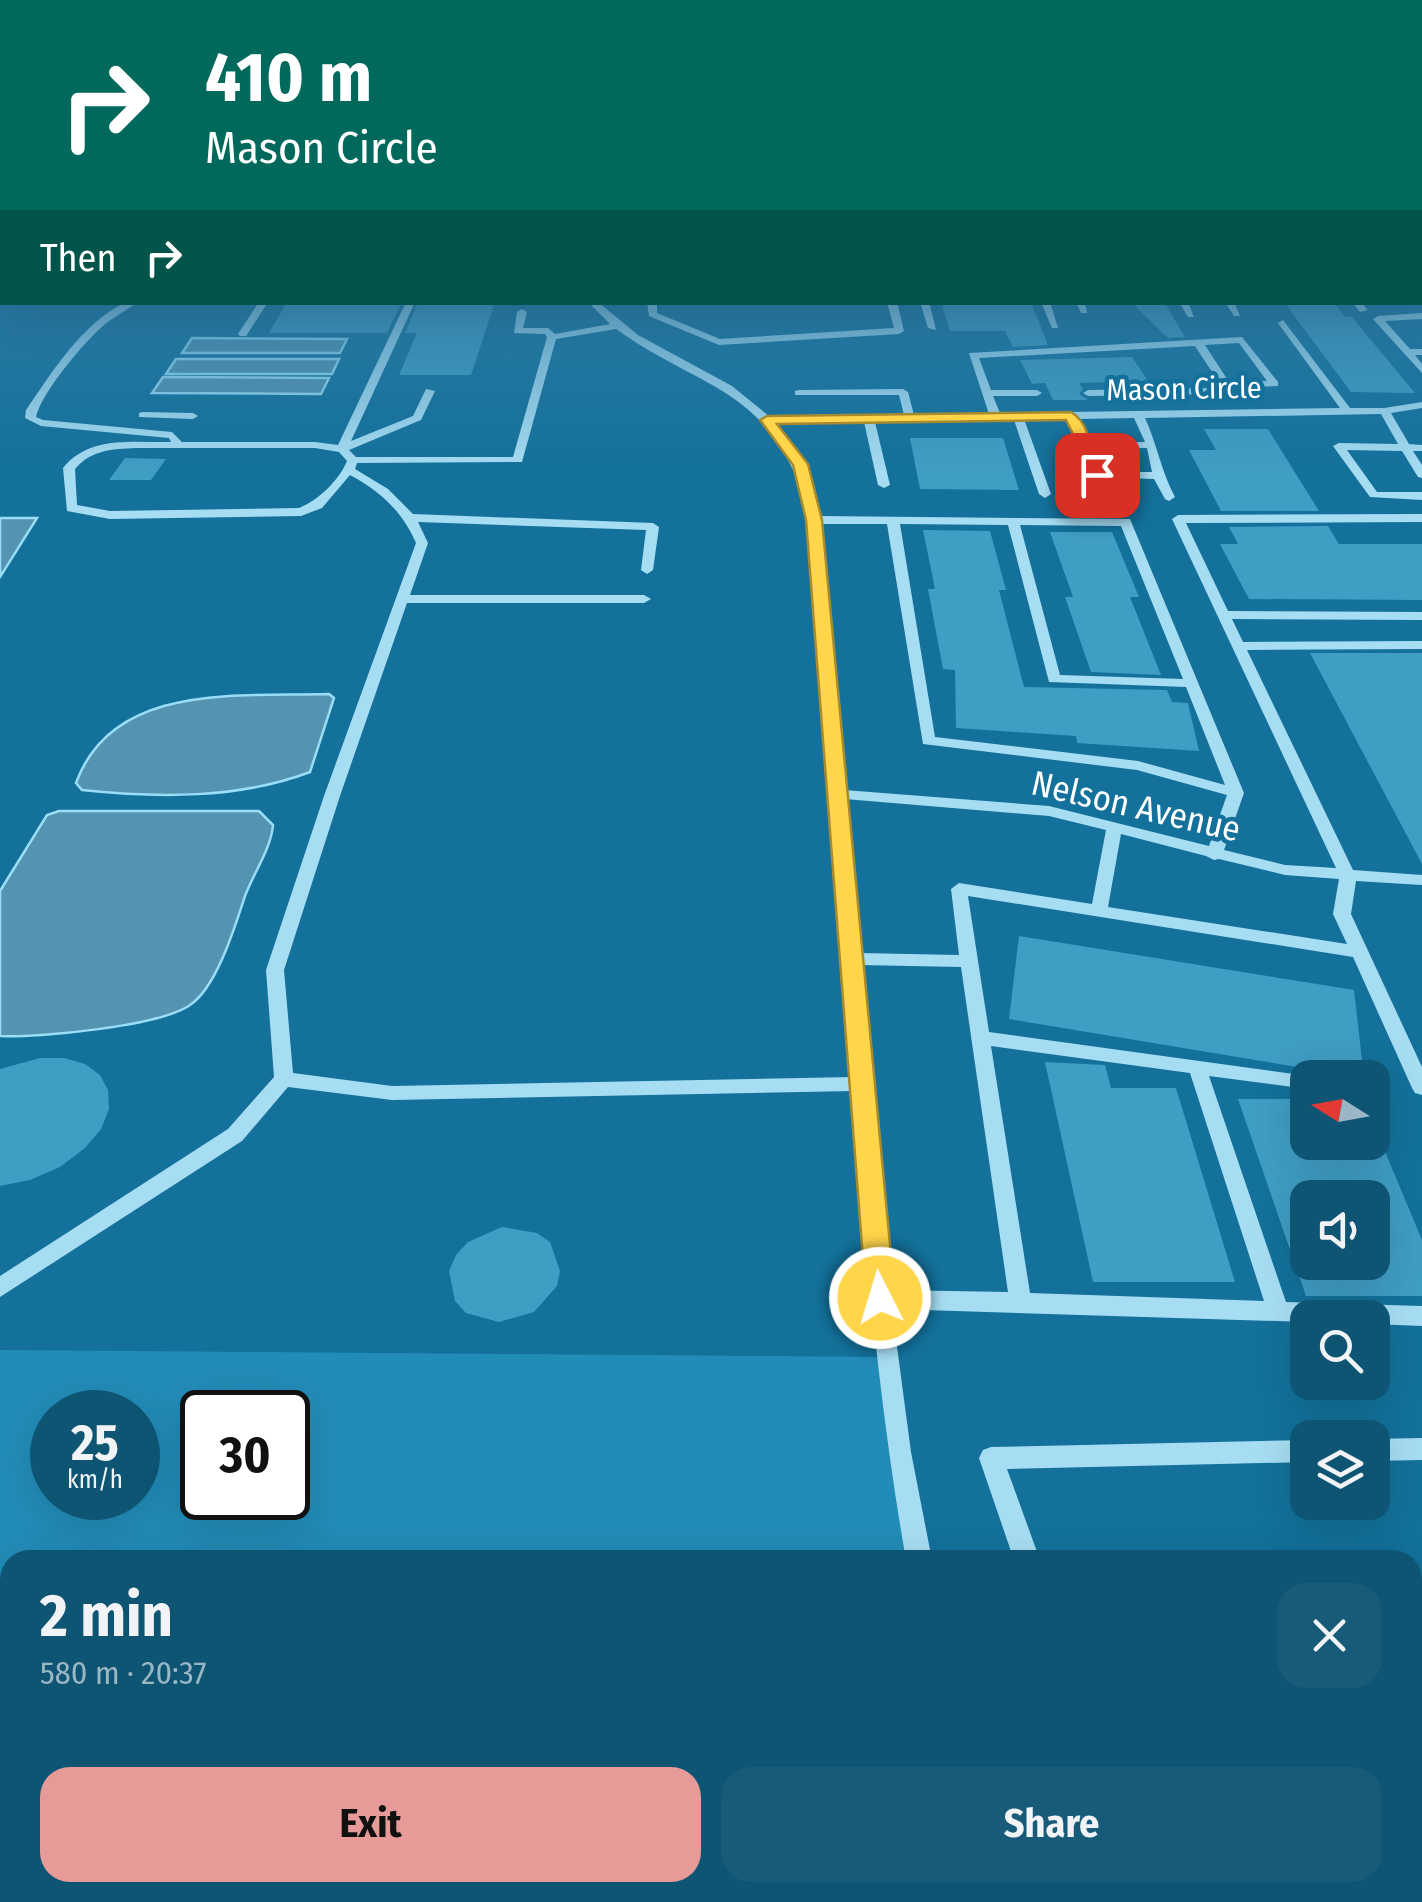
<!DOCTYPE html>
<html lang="en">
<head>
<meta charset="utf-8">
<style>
	:root { --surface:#0e5574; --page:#175b79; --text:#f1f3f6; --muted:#9bb7c5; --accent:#e69b98 }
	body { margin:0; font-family:"Fira Sans Condensed",sans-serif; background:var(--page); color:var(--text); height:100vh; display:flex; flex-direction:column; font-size:38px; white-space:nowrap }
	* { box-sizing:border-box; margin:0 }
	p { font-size:32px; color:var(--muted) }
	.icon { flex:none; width:55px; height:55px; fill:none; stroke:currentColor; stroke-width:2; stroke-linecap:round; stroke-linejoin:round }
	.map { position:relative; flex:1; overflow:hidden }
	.sheet { position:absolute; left:0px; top:1550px; width:1422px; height:352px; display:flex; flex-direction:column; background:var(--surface); border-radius:30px 30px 0 0; box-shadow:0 10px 40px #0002 }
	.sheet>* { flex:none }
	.banner { position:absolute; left:0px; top:0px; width:1422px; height:305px; box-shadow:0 10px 40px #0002; background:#00695c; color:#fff; overflow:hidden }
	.needle { width:65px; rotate:281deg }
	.controls { position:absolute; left:1290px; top:1060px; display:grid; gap:20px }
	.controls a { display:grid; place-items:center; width:100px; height:100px; border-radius:20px; background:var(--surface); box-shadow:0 10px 40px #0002; font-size:50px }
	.speed { position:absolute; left:30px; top:1390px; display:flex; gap:20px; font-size:50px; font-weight:700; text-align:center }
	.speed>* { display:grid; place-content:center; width:130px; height:130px; border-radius:50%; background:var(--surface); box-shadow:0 10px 40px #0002; line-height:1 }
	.speed small { font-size:25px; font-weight:400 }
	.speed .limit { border:5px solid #111; border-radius:15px; background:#fff; color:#111 }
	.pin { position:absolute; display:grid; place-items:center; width:85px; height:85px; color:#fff; margin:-42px; border-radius:20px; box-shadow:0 5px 15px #0006 }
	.me { position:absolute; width:110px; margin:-55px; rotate:355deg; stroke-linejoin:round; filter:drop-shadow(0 0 8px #0008) }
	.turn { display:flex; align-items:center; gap:35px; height:210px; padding:0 40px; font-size:45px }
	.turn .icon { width:130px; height:130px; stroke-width:2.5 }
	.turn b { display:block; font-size:70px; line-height:85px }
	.then { display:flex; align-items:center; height:95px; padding:0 40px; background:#0003; gap:20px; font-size:38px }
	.round { display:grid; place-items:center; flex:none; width:105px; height:105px; border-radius:30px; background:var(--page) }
	.summary { display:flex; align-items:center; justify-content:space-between; height:170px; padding:0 40px }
	h1 { font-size:60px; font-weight:700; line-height:75px }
	.primary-button { display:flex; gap:20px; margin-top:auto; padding:20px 40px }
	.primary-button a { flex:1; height:115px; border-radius:30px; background:var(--accent); color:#111; font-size:40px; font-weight:700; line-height:115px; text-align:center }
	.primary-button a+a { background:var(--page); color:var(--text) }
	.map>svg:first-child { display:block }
	.green { fill:#228cb8; fill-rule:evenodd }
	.water { fill:#5594b0; stroke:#99ddf6; stroke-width:2.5 }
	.building { fill:#409dc4; fill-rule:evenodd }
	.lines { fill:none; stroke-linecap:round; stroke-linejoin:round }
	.minor { fill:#a7ddf3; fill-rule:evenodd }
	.route { fill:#ffd54a; stroke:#a68a30; stroke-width:2.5 }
	.labels { text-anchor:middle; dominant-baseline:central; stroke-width:9; stroke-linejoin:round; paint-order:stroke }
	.far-street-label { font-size:30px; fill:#fff; stroke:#13719b }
	.street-label { font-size:35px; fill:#fff; stroke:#13719b }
</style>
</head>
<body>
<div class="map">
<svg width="1422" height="1902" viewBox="0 0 1422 1902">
	<rect width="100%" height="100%" fill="#13719b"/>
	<path class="green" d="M0,1350L887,1357L919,1560H10V1892H1026L1029,1902H0ZM52,1412H138V1498H52ZM202,1412H288V1498H202Z"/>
	<g class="water">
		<path d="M192,338L347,339L340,353H182Z"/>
		<path d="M176,359H339L332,374H166Z"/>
		<path d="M163,377L329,378L321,394L152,393Z"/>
		<path d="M0,518H37L0,577Z"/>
		<path d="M329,694L334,698L310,772C239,799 157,798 82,790L76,783C113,681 241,697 329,694Z"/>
		<path d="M59,811H259L273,825C271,849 254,872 245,896C235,926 217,987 190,1005C161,1026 38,1038 0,1036V891L47,815Z"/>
	</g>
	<g class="building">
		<path d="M287,302H402L387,333H269Z"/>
		<path d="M418,302H495L471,375H399L417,333H405Z"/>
		<path d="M941,302H1031L1048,345L1013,347L1005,331H950Z"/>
		<path d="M1131,302H1164L1185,337L1168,338Z"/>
		<path d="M1284,302H1334L1345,317H1352L1415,393L1351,392Z"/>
		<path d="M1132,357L1148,381L1079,383L1083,389L1079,394L1088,400H1053L1045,383L1032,384L1020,360Z"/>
		<path d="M1204,429H1268L1319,511H1221L1189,450H1216Z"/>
		<path d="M910,438H1003L1019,490L920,489Z"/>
		<path d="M125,458L166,459L151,480H109Z"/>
		<path d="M1328,526L1339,544H1422V600L1249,599L1220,544H1238L1229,527Z"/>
		<path d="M923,530L990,531L1006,590H999L1024,687L1167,690L1172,702L1188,703L1199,751L1077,743L1076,736L956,728L955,670L943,669L928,589H935Z"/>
		<path d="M1050,532H1112L1139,597H1130L1161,675L1091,672L1065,597H1073Z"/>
		<path d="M1310,653H1422V864Z"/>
		<path d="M1019,936L1354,990L1364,1078L1009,1019Z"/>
		<path d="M40,1058H64L85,1064L100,1075L108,1090L109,1109L101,1129L85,1148L60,1167L30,1180L0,1186V1069Z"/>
		<path d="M1045,1062L1105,1065L1111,1088H1176L1235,1282H1093Z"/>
		<path d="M1238,1099H1308V1142H1381L1422,1240V1296H1306ZM1308,1198H1372V1262H1308Z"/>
		<path d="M502,1227L537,1233L550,1242L560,1271L557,1286L534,1312L499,1322L466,1313L455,1301L449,1271L456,1255L468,1242Z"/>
	</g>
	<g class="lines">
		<g class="minor">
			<rect x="1420" y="255" width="2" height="6"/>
			<rect x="1420" y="281" width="2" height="6"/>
			<path d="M126,302H138C127,310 115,316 104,325C85,341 41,393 36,417L43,420L172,432L182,442H315L338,445L406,302H415L351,441L413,416L426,389L435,391L421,420L349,450L356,457H513L547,337L545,334L514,333L517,312L522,309L527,312L523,328H548L555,334L610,324L588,302H598L638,335L732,386L770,417L904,415L899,395H795V391L799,390L903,389L908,392L914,415L989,414L969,353L1242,337L1278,382V386L1228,388L1214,394L1088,396L1083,393L1088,390L1212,388L1220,384L1195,346L979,358L991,390H1037L1042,393L1037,396H993L1000,413L1340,408L1278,323L1283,320L1350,408H1384L1422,402V408L1391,413L1409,444L1422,445V451H1413L1422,465V478L1418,477L1402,451L1347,450L1377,492H1422V500L1370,497L1333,446L1339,443L1398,444L1381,414L1145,418C1157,444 1161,471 1175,497L1169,501L1165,499L1154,479L1093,477L1077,459L1080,446L1067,419H1024L1051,494L1045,498L1039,494L1014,420L875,422L890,485L884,488L878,485L864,422L776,423C798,449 816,482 819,516L1130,519L1244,793L1224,850L1285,865L1336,868L1172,519L1178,515L1422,514V522L1186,523L1228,611L1422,612V620L1232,619L1243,642L1422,641V649L1247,650L1353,870L1422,875V885L1356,881L1351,914L1422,1067V1095L1415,1093L1412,1088L1353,957L968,896L989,1032L1315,1077L1308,1078V1089L1209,1076L1286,1302L1422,1306V1326L1372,1324V1318H1308V1322L892,1309L911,1452L932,1560H906C879,1405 865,1249 853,1091L392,1100L288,1087L242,1141L0,1297V1276L228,1129L274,1077L266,970L324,796L416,543C402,511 381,492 350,475L322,508L301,516L110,519L67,511L63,468C90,435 133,443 171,442L169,438L41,426L25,418L26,410C53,371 81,324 126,302ZM616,329C703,391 765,385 806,501L852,1077L392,1086L293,1073L284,970L340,796L407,603H644L651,599L644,595H410L428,543L418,522L646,530L641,570L647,574L653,570L659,527L653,523L413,514L388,489L355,469L357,463L522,462L556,339ZM1239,343L1267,381L1229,382L1205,345ZM1134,418L1145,442L1090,443L1078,419ZM135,448H315L339,452L347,461C339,480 319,500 299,508L110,511L77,505L75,469C91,450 112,449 135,448ZM1147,448L1152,472H1100L1089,459L1091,449ZM820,524H887L923,744L1137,770L1227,795L1209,846L1049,806L844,790ZM900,524L1008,525L1049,682L1186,687L1225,785L1138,761L935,737ZM1020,525L1121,526L1183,679L1060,675ZM845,799L1049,816L1106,830L1092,904L959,883L951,889L959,955L859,953ZM1121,834L1206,856L1214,860L1219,859L1285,875L1339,879L1333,914L1347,944L1108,907ZM860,965L961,967L1008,1292L890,1290ZM991,1046L1190,1073L1264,1301L1030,1293Z"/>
			<path d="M259,302H268L246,336H240L238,334Z"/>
			<path d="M647,302H657V313L720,339L894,328L887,302H897L904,331L899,334L719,345L649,316Z"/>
			<path d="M920,302H929L936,330L928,328Z"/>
			<path d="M1041,302H1050L1058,328H1052Z"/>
			<path d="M1076,302H1085L1087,313H1081Z"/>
			<path d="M1179,302H1188L1194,317H1188Z"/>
			<path d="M1225,302H1234L1240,316H1234Z"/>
			<path d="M1352,302H1361L1368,310L1360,312Z"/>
			<path d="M1422,313V319L1385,321L1410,349H1422V355H1415L1422,364V373L1373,319L1378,316Z"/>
			<path d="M143,412L193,413L198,416L193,419L139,417V413Z"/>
			<path d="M1422,1438V1460L1372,1461V1439Z"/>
			<path d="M1308,1440V1462L1007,1469L1040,1560H1014L979,1458L983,1450L991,1447Z"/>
			<path d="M1011,1892H1041L1044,1902H1014Z"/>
			<path d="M1132,1892H1162L1165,1902H1135Z"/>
		</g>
	</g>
	<linearGradient id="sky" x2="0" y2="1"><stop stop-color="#0a3e55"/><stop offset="0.44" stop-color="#337ba4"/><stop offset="1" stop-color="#337ba4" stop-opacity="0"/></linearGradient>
	<rect width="1422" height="474" fill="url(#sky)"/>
	<path class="route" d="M1071,412C1085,420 1094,443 1090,459L1104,475L1102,478H1091L1076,459L1079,446L1066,420L777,424L808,464L822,520L895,1298L891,1307L880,1311L870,1307L866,1298L806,520L793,465L760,420L767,416Z"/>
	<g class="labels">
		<g class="far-street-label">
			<text transform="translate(1184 389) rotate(-1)">Mason Circle</text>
		</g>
		<g class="street-label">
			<text transform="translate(1136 806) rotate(13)">Nelson Avenue</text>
		</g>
	</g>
</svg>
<div class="controls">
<a><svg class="needle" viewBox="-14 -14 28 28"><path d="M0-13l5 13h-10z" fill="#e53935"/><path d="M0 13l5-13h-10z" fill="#9bb7c5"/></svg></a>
<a><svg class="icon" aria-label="sound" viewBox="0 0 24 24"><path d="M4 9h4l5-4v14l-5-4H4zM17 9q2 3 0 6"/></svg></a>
<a><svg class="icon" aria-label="search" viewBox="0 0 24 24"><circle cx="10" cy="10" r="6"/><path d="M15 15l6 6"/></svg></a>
<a><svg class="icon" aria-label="layers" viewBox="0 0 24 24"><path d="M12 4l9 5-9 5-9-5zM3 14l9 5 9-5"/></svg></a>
</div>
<div class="speed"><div>25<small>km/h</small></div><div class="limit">30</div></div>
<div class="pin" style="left:1097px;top:475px;background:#d93025"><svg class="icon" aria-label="arrive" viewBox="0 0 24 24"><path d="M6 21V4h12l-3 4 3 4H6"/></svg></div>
<svg class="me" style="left:880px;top:1298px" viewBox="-20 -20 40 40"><circle r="17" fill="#ffd54a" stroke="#fff" stroke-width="3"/><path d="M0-11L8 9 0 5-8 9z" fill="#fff"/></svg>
<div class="banner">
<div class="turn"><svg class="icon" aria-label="right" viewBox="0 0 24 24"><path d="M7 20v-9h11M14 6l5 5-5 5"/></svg><div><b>410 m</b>Mason Circle</div></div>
<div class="then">Then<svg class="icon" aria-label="right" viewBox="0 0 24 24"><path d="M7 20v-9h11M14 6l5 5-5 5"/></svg></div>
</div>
<section class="sheet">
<div class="summary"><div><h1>2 min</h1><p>580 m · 20:37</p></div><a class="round"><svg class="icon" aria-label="close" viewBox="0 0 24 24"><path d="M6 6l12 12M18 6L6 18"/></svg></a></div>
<div class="primary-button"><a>Exit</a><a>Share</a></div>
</section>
</div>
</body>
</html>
